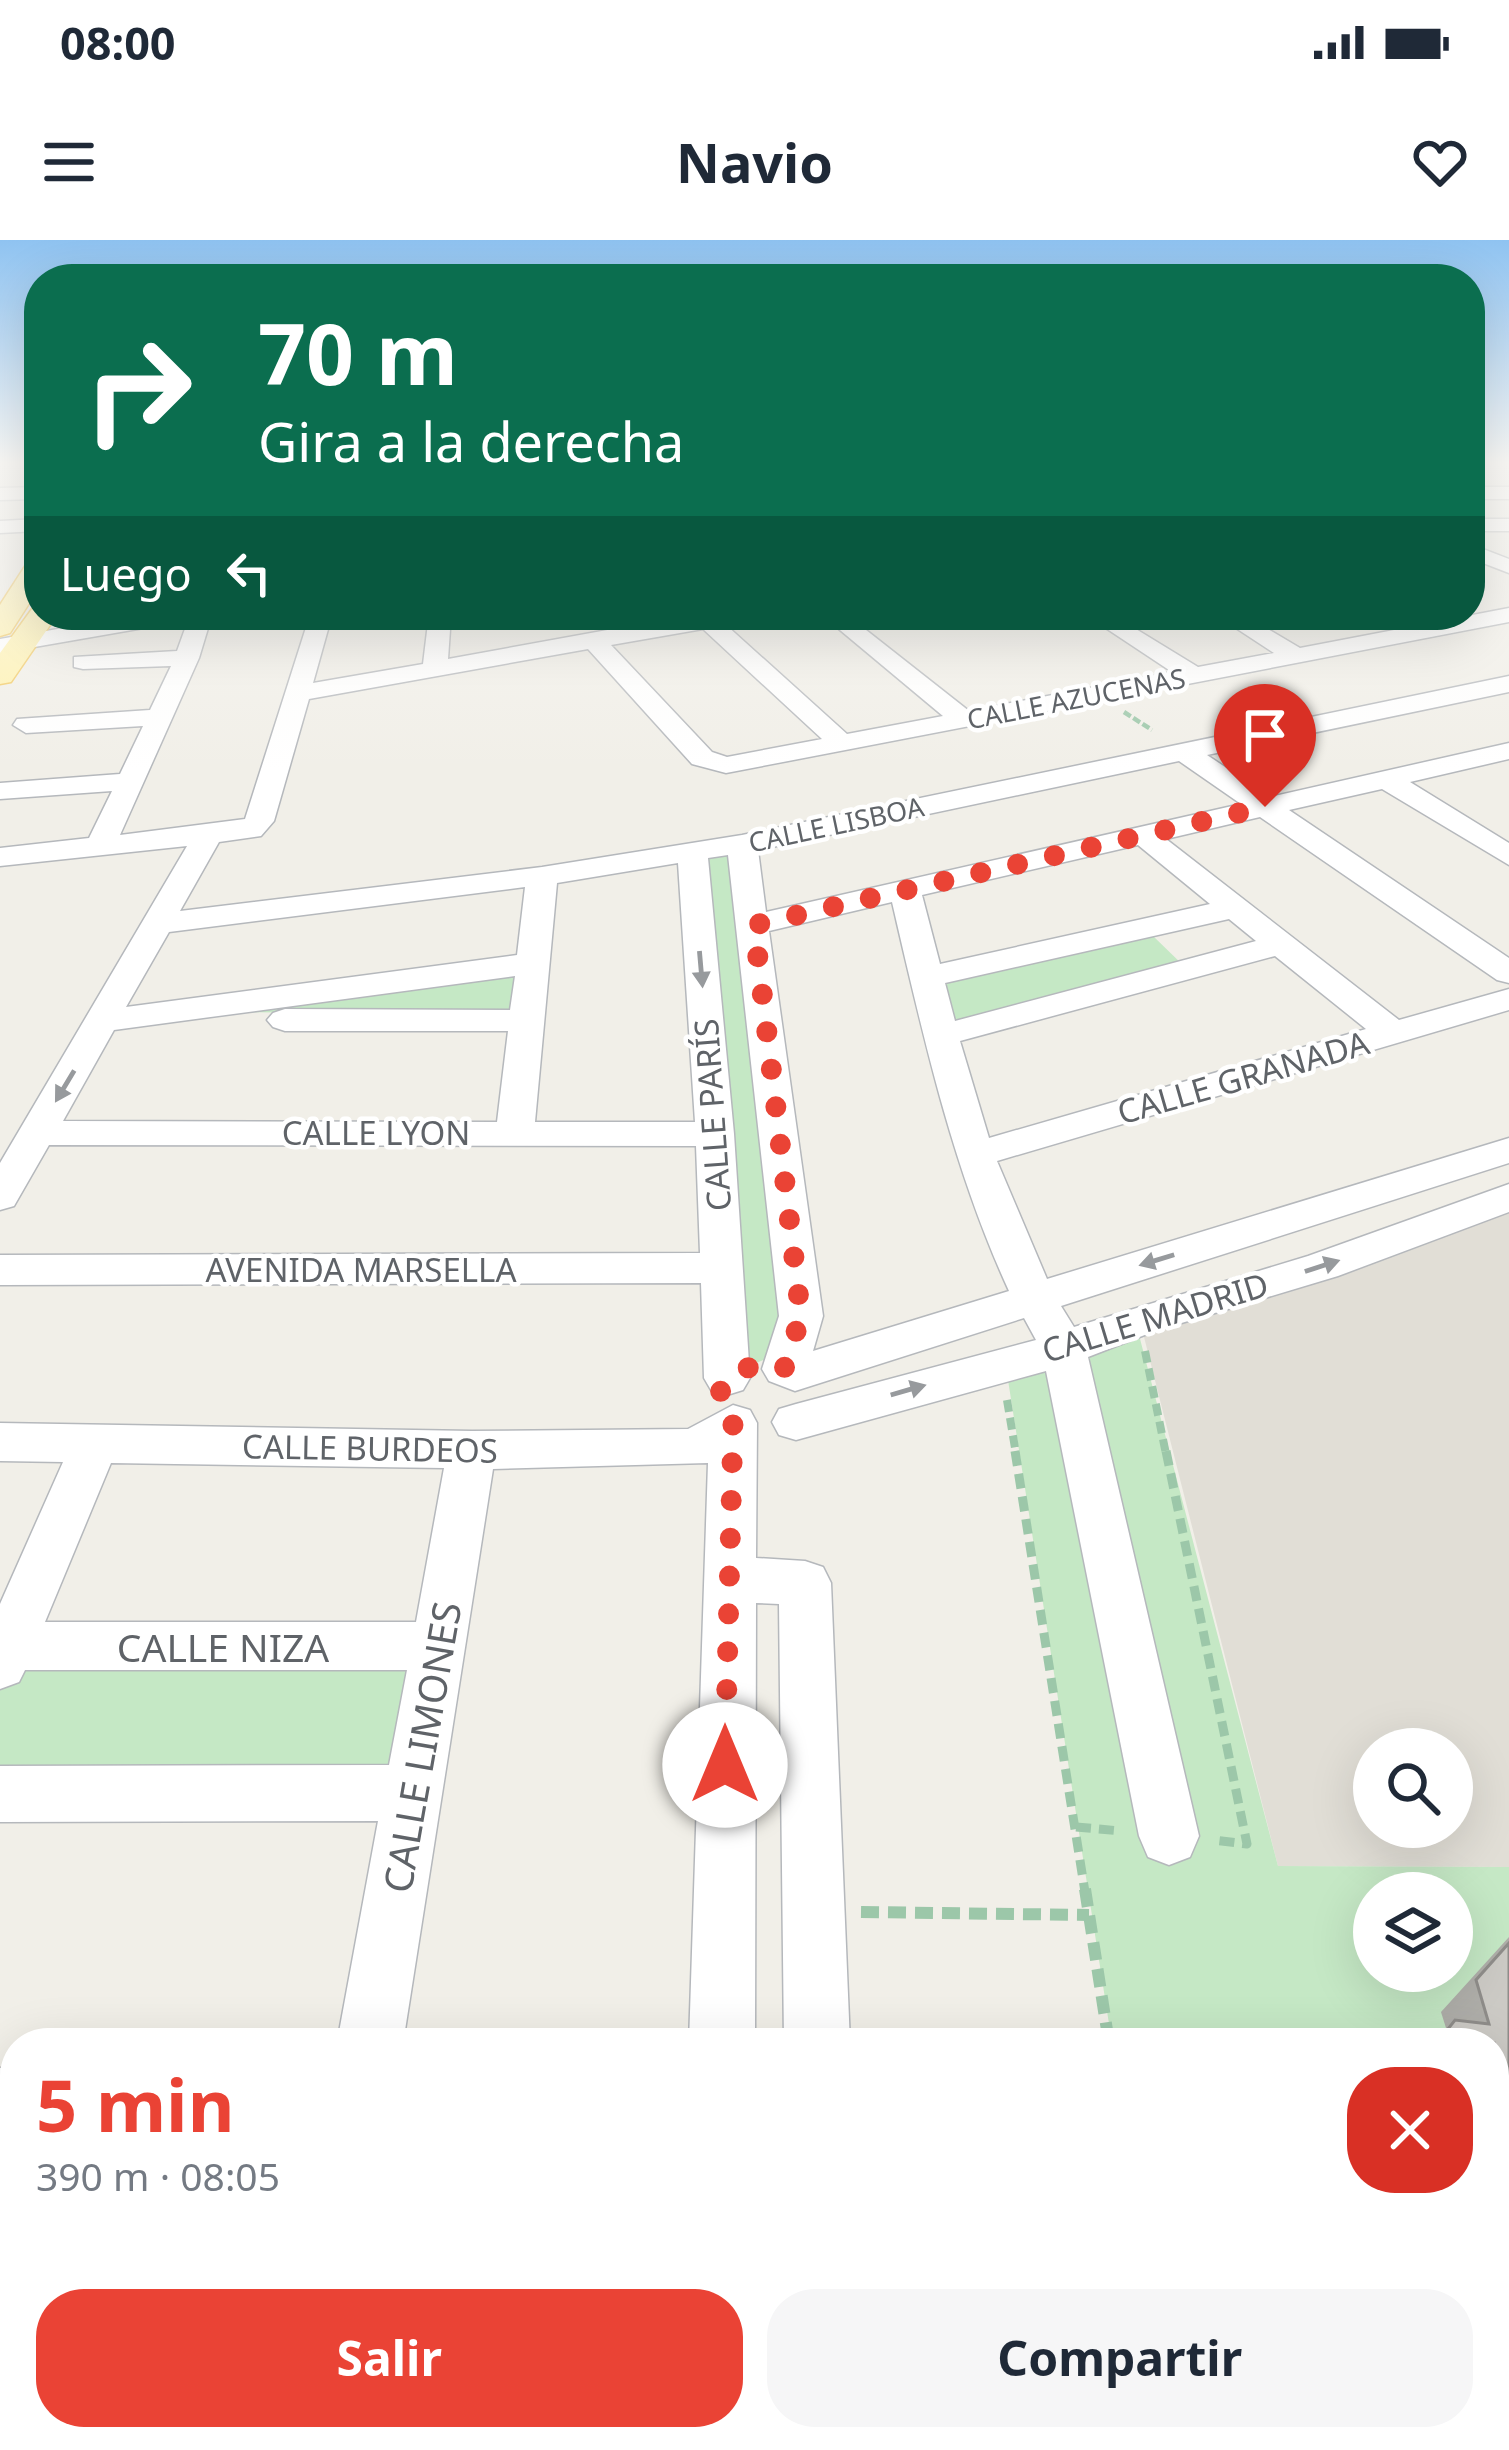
<!DOCTYPE html>
<html lang="es">
<head>
<meta charset="utf-8">
<style>
	:root { --surface:#fff; --page:#f6f6f7; --text:#1f2937; --muted:#747a83; --accent:#ea4335 }
	body { margin:0; font-family:"Noto Sans",sans-serif; background:var(--page); color:var(--text); height:100vh; display:flex; flex-direction:column; font-size:45px; white-space:nowrap }
	* { box-sizing:border-box; margin:0 }
	p { font-size:39px; color:var(--muted) }
	.icon { flex:none; width:66px; height:66px; fill:none; stroke:currentColor; stroke-width:2; stroke-linecap:round; stroke-linejoin:round }
	.map { position:relative; flex:1; overflow:hidden }
	.side { position:absolute; left:0px; top:1788px; width:1509px; height:423px; display:flex; flex-direction:column; background:var(--surface); border-radius:48px 48px 0 0; box-shadow:0 12px 48px #0002 }
	.side>* { flex:none }
	.guide { position:absolute; left:24px; top:24px; width:1461px; height:366px; border-radius:48px; box-shadow:0 12px 48px #0002; background:#0b6e4f; color:#fff; overflow:hidden }
	.tools { position:absolute; left:1353px; top:1488px; display:grid; gap:24px }
	.tools a { display:grid; place-items:center; width:120px; height:120px; border-radius:50%; background:var(--surface); box-shadow:0 12px 48px #0002; font-size:60px }
	.pin { position:absolute; display:grid; place-items:center; width:102px; height:102px; color:#fff; margin:-123px -51px; border-radius:50% 50% 50% 0; rotate:-45deg; box-shadow:0 0 12px #0007 }
	.pin .icon { rotate:45deg }
	.me { position:absolute; width:132px; margin:-66px; rotate:0deg; stroke-linejoin:round; filter:drop-shadow(0 0 9px #0008) }
	.turn { display:flex; align-items:center; gap:42px; height:252px; padding:0 36px; font-size:54px }
	.turn .icon { width:156px; height:156px; stroke-width:2.5 }
	.turn b { display:block; font-size:84px; line-height:102px }
	.then { display:flex; align-items:center; height:114px; padding:0 36px; background:#0003; gap:24px; font-size:45px }
	.round { display:grid; place-items:center; flex:none; width:126px; height:126px; border-radius:48px; background:var(--page) }
	.headline { display:flex; align-items:center; justify-content:space-between; height:204px; padding:0 36px }
	h1 { font-size:72px; font-weight:700; line-height:90px; color:var(--accent) }
	.button { display:flex; gap:24px; margin-top:auto; padding:24px 36px }
	.button a { flex:1; height:138px; border-radius:48px; background:var(--accent); color:#fff; font-size:48px; font-weight:700; line-height:138px; text-align:center }
	.button a+a { background:var(--page); color:var(--text) }
	.status { display:flex; justify-content:space-between; align-items:center; height:84px; padding:0 60px; background:var(--surface); direction:ltr }
	.status svg { height:33px; fill:currentColor }
	header { display:flex; justify-content:space-between; align-items:center; height:156px; padding:0 36px; background:var(--surface); font-size:54px; font-weight:700 }
	.map>svg:first-child { display:block }
	.education { fill:#e1ded6; fill-rule:evenodd }
	.green { fill:#c5e8c5; fill-rule:evenodd }
	.lines { fill:none; stroke-linecap:round; stroke-linejoin:round }
	.minor-casing { stroke:#b5b8bc; stroke-width:3 }
	.major-casing { stroke:#f2c960; stroke-width:3 }
	.path-far3 { stroke:#9cc7a9; stroke-width:4.5; stroke-dasharray:8 3; stroke-linecap:butt }
	.path-far2 { stroke:#9cc7a9; stroke-width:8; stroke-dasharray:12 6; stroke-linecap:butt }
	.path-far1 { stroke:#9cc7a9; stroke-width:9; stroke-dasharray:15 8; stroke-linecap:butt }
	.path { stroke:#9cc7a9; stroke-width:12; stroke-dasharray:18 9; stroke-linecap:butt }
	.minor { fill:#fff; fill-rule:evenodd }
	.major { fill:#fff2af; fill-rule:evenodd }
	.wall { fill:#afaea9 }
	.building { fill:#cccac5; stroke:#8f8d8a; stroke-width:3 }
	.oneway { fill:#979a9d }
	.route { stroke:#ea4335; stroke-width:21; stroke-dasharray:0 37.8 }
	.labels { text-anchor:middle; dominant-baseline:central; stroke-width:9; stroke-linejoin:round; paint-order:stroke }
	.far-street-label { font-size:27px; fill:#5f6368; stroke:#fff }
	.street-label { font-size:33px; fill:#5f6368; stroke:#fff }
	.near-street-label { font-size:39px; fill:#5f6368; stroke:#fff }
</style>
</head>
<body>
<div class="status"><b>08:00</b><svg viewBox="0 0 49 12"><path d="M0 12V9h3v3zM5 12V6h3v6zM10 12V3h3v9zM15 12V0h3v12zM26 1h20v11H26zM47 4h2v5h-2z"/></svg></div>
<header><svg class="icon" aria-label="menu" viewBox="0 0 24 24"><path d="M4 6h16M4 12h16M4 18h16"/></svg>Navio<svg class="icon" aria-label="heart" viewBox="0 0 24 24"><path d="M12 20l-8-8c-3-5 5-10 8-4 3-6 11-1 8 4z"/></svg></header>
<div class="map">
<svg width="1509" height="2210" viewBox="0 0 1509 2210">
	<rect width="100%" height="100%" fill="#f1efe8"/>
	<path class="education" d="M1509,970V1627L1278,1626L1143,1093ZM1374,1509H1452V1587H1374Z"/>
	<g class="green">
		<path d="M742,604L793,1108L744,1128L692,612Z"/>
		<path d="M1152,695L1187,729L944,793L929,739Z"/>
		<path d="M524,728L521,774L199,772Z"/>
		<path d="M1139,1095L1278,1626L1509,1627V2210H1175L1173,2196H1494V1803H1112L1008,1140ZM1374,1653H1452V1731H1374Z"/>
		<path d="M438,1406L413,1553L0,1554V1425Z"/>
	</g>
	<g class="lines">
		<defs>
			<g id="minor">
				<path d="M39,247V259L0,260V248Z"/>
				<rect x="1470" y="247" width="39" height="12"/>
				<path d="M39,279V291L0,293V281Z"/>
				<rect x="1470" y="279" width="39" height="12"/>
				<path d="M1470,304L1509,319V333L1470,318Z"/>
				<path d="M1509,368V382L726,533L692,524L588,409L309,459L274,581L261,596L219,602L180,671L542,627L742,595L1509,436V452L1207,515L1270,557L1509,503V519L1410,542L1509,603V625L1382,549L1289,570L1509,718V743L1497,740L1260,577L1166,599L1399,780L1509,749V770L997,921L1047,1039L1509,898V923L1061,1066L1074,1087L1308,1016L1509,944V972L1338,1036L1155,1091L1088,1117L1199,1596L1190,1617L1169,1625L1148,1617L1139,1596L1046,1131L796,1200L779,1195L772,1182L779,1169L796,1164L1036,1100L1024,1078L795,1151L769,1141L762,1129L779,1076L728,615L708,618L734,894L750,1138L743,1150L727,1155L711,1150L704,1138L701,1043L0,1045V1015L700,1013L696,906L49,905L14,966L0,970V923L187,606L0,626V608L89,598L112,551L0,559V543L120,534L143,486L26,493L13,485L17,479L150,470L171,426L83,429L74,427V417L177,411L190,375H212L199,418L120,595L245,579L310,375H332L313,443L423,424L429,375H451L448,419L690,375H715L847,494L943,476L822,375H847L969,471L1172,432L1086,375H1113L1198,427L1274,413L1216,375H1244L1300,408ZM703,389L822,499L727,517L712,512L611,405ZM1179,521L1241,564L766,672L758,610ZM1138,605L1210,664L940,724L922,655ZM678,623L695,882H535L557,643ZM525,647L517,715L126,767L169,692ZM892,662C923,795 952,927 1009,1051L813,1111L823,1076L769,691ZM1229,679L1256,701L955,781L945,743ZM1275,716L1366,789L989,898L960,801ZM515,736L510,770L285,769L273,773L267,780L273,787L285,791H508L497,882L63,881L114,790Z"/>
				<path d="M138,375H189L178,382L0,413V399Z"/>
				<path d="M733,1165L750,1170L757,1183L756,1318L805,1321L823,1327L831,1343L850,1803H784L779,1364L756,1363L755,1803H689L708,1223L493,1229L403,1803H337L378,1581L0,1582V1526L389,1525L407,1430H25L19,1442L0,1449V1364L63,1222L0,1221V1183L472,1191L688,1189ZM111,1223L444,1228L416,1382H45Z"/>
				<rect x="0" y="1828" width="15" height="68"/>
				<rect x="670" y="2196" width="78" height="14"/>
				<path d="M796,2196H874L875,2210H797Z"/>
			</g>
			<g id="major">
				<path d="M39,318V348L10,393L0,396V365L29,320Z"/>
				<path d="M39,367V375H57L11,442L0,444V413L32,369Z"/>
			</g>
		</defs>
		<use href="#minor" class="minor-casing"/>
		<use href="#major" class="major-casing"/>
		<path class="path-far3" d="M1124,472L1152,490"/>
		<g class="path-far2">
			<path d="M1145,1111L1166,1214"/>
			<path d="M1007,1160L1016,1214"/>
		</g>
		<g class="path-far1">
			<path d="M1015,1211L1085,1652"/>
			<path d="M1166,1211L1247,1604L1214,1600"/>
			<path d="M1076,1587L1121,1591"/>
		</g>
		<g class="path">
			<path d="M1085,1649L1109,1803"/>
			<path d="M861,1672L1089,1675"/>
			<path d="M1171,2196L1173,2210"/>
		</g>
		<use href="#minor" class="minor"/>
		<use href="#major" class="major"/>
	</g>
	<path class="wall" d="M1509,1697V2109L1494,2113V1803H1429L1446,1788L1441,1772Z"/>
	<path class="building" d="M1509,1703V2104L1494,2108V1803H1437L1455,1780L1489,1784L1476,1740Z"/>
	<defs><path id="oneway-solid" d="M-6-.8H1V-3.2L6.5 0L1 3.2V.8H-6Z" transform="scale(3)"/></defs>
	<g class="oneway">
		<use href="#oneway-solid" transform="translate(701 729) rotate(85)"/>
		<use href="#oneway-solid" transform="translate(65 846) rotate(121)"/>
		<use href="#oneway-solid" transform="translate(1157 1020) rotate(163)"/>
		<use href="#oneway-solid" transform="translate(1322 1026) rotate(-18)"/>
		<use href="#oneway-solid" transform="translate(908 1150) rotate(-16)"/>
	</g>
	<linearGradient id="sky" x2="0" y2="1"><stop stop-color="#8fc3f1"/><stop offset="0.42" stop-color="#f9f8f5"/><stop offset="1" stop-color="#f9f8f5" stop-opacity="0"/></linearGradient>
	<rect width="1509" height="530" fill="url(#sky)"/>
	<g class="lines">
		<path class="route" d="M725,1525L733,1183L719,1161L721,1149C736,1124 758,1124 784,1129L801,1076L754,685L1265,567"/>
	</g>
	<g class="labels">
		<g class="far-street-label">
			<text transform="translate(1076 458) rotate(-11)">CALLE AZUCENAS</text>
			<text transform="translate(836 584) rotate(-12)">CALLE LISBOA</text>
		</g>
		<g class="street-label">
			<text transform="translate(1243 837) rotate(-16)">CALLE GRANADA</text>
			<text transform="translate(712 875) rotate(-94)">CALLE PARÍS</text>
			<text x="376" y="892">CALLE LYON</text>
			<text x="361" y="1029">AVENIDA MARSELLA</text>
			<text transform="translate(1155 1077) rotate(-17)">CALLE MADRID</text>
			<text transform="translate(370 1208) rotate(1)">CALLE BURDEOS</text>
		</g>
		<g class="near-street-label">
			<text x="223" y="1406">CALLE NIZA</text>
			<text transform="translate(421 1507) rotate(-80)">CALLE LIMONES</text>
		</g>
	</g>
</svg>
<div class="tools">
<a><svg class="icon" aria-label="search" viewBox="0 0 24 24"><circle cx="10" cy="10" r="6"/><path d="M15 15l6 6"/></svg></a>
<a><svg class="icon" aria-label="layers" viewBox="0 0 24 24"><path d="M12 4l9 5-9 5-9-5zM3 14l9 5 9-5"/></svg></a>
</div>
<div class="pin" style="left:1265px;top:567px;background:#d93025"><svg class="icon" aria-label="arrive" viewBox="0 0 24 24"><path d="M6 21V4h12l-3 4 3 4H6"/></svg></div>
<svg class="me" style="left:725px;top:1525px" viewBox="-20 -20 40 40"><circle r="19" fill="#fff"/><path d="M0-13L10 11 0 6-10 11z" fill="#ea4335"/></svg>
<div class="guide">
<div class="turn"><svg class="icon" aria-label="right" viewBox="0 0 24 24"><path d="M7 20v-9h11M14 6l5 5-5 5"/></svg><div><b>70 m</b>Gira a la derecha</div></div>
<div class="then">Luego<svg class="icon" aria-label="left" viewBox="0 0 24 24"><path d="M17 20v-9H6M10 6l-5 5 5 5"/></svg></div>
</div>
<section class="side">
<div class="headline"><div><h1>5 min</h1><p>390 m · 08:05</p></div><a class="round" style="background:#d93025;color:#fff"><svg class="icon" aria-label="close" viewBox="0 0 24 24"><path d="M6 6l12 12M18 6L6 18"/></svg></a></div>
<div class="button"><a>Salir</a><a>Compartir</a></div>
</section>
</div>
</body>
</html>
